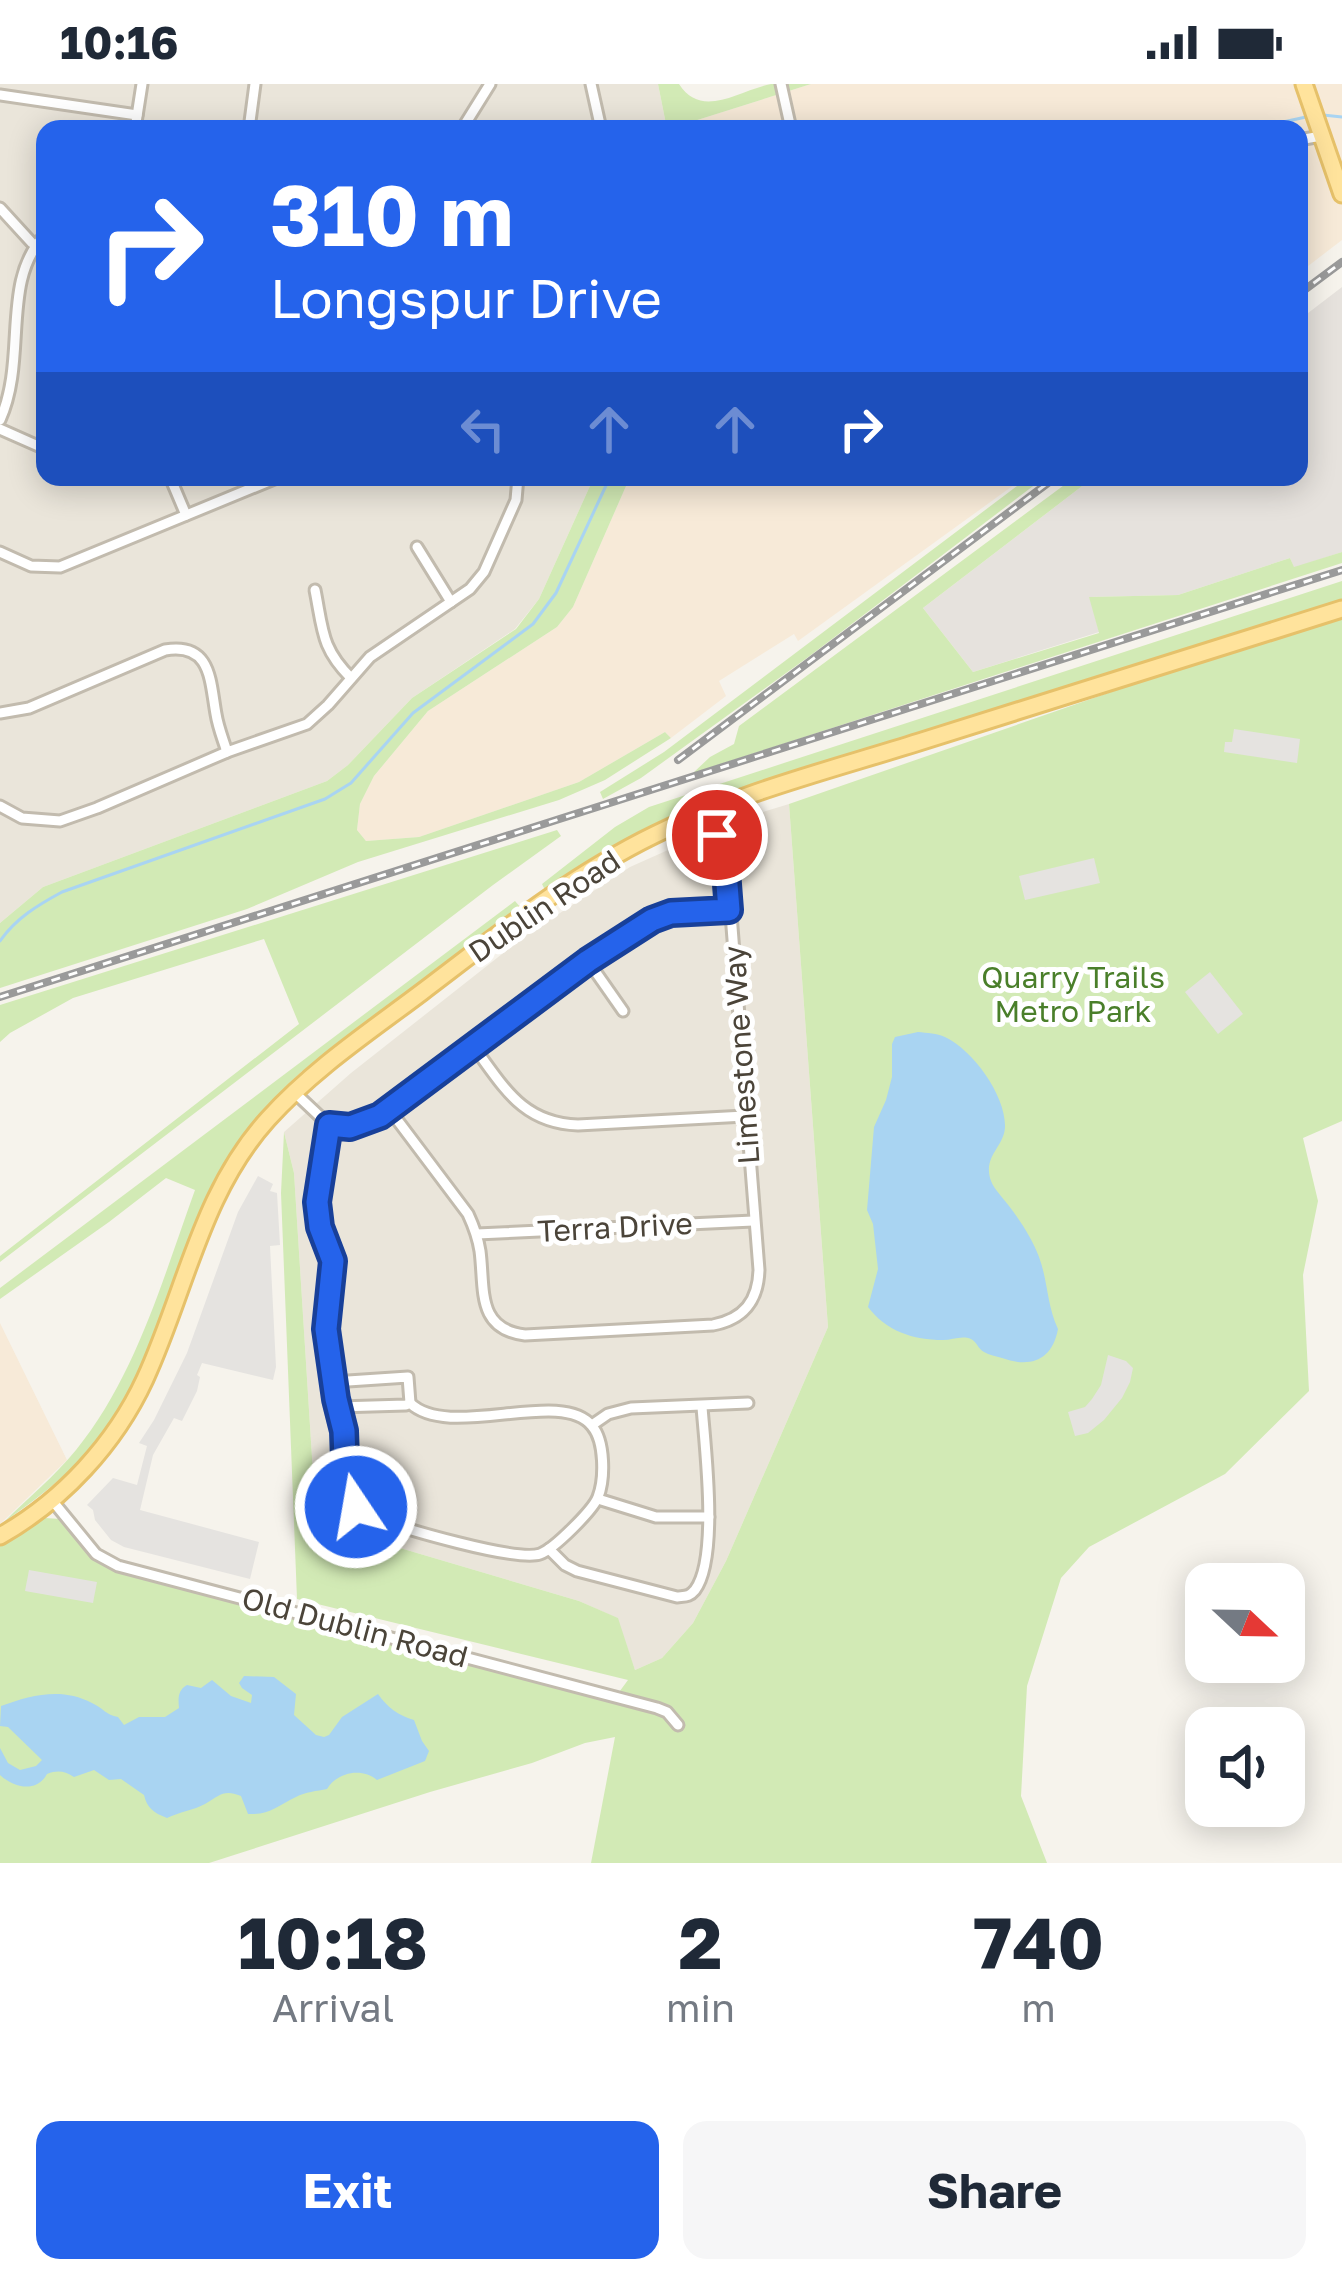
<!DOCTYPE html>
<html lang="en">
<head>
<meta charset="utf-8">
<style>
	:root { --surface:#fff; --page:#f6f6f7; --text:#1f2937; --muted:#747a83; --accent:#2563eb }
	body { margin:0; font-family:"Golos Text",sans-serif; background:var(--page); color:var(--text); height:100vh; display:flex; flex-direction:column; font-size:45px; white-space:nowrap }
	* { box-sizing:border-box; margin:0 }
	p { font-size:39px; color:var(--muted) }
	.icon { flex:none; width:66px; height:66px; fill:none; stroke:currentColor; stroke-width:2; stroke-linecap:round; stroke-linejoin:round }
	.map { position:relative; height:1779px; overflow:hidden }
	.drawer { display:flex; flex-direction:column; background:var(--surface); flex:1 }
	.drawer>* { flex:none }
	.hud { position:absolute; left:36px; top:36px; width:1272px; height:366px; border-radius:24px; box-shadow:0 6px 30px #0003; background:#2563eb; color:#fff; overflow:hidden }
	.needle { width:78px; rotate:112deg }
	.controls { position:absolute; left:1185px; top:1479px; display:grid; gap:24px }
	.controls a { display:grid; place-items:center; width:120px; height:120px; border-radius:24px; background:var(--surface); box-shadow:0 6px 30px #0003; font-size:60px }
	.pin { position:absolute; display:grid; place-items:center; width:102px; height:102px; color:#fff; margin:-51px; border:6px solid #fff; border-radius:50%; box-shadow:0 3px 12px #0007 }
	.me { position:absolute; width:132px; margin:-66px; rotate:348deg; stroke-linejoin:round; filter:drop-shadow(0 0 9px #0008) }
	.turn { display:flex; align-items:center; gap:42px; height:252px; padding:0 36px; font-size:54px }
	.turn .icon { width:156px; height:156px; stroke-width:2.5 }
	.turn b { display:block; font-size:84px; line-height:102px }
	.lanes { display:flex; align-items:center; height:114px; padding:0 36px; background:#0003; justify-content:center; gap:60px; direction:ltr }
	.lanes .off { opacity:.35 }
	.eta { display:flex; justify-content:space-evenly; align-items:center; height:204px; text-align:center }
	.eta b { font-size:72px; font-weight:700; line-height:84px }
	.action { display:flex; gap:24px; margin-top:auto; padding:24px 36px }
	.action a { flex:1; height:138px; border-radius:24px; background:var(--accent); color:#fff; font-size:48px; font-weight:700; line-height:138px; text-align:center }
	.action a+a { background:var(--page); color:var(--text) }
	.status { display:flex; justify-content:space-between; align-items:center; height:84px; padding:0 60px; background:var(--surface); direction:ltr }
	.status svg { height:33px; fill:currentColor }
	.map>svg:first-child { display:block }
	.residential { fill:#eae5da }
	.commercial { fill:#f7ead8 }
	.industrial { fill:#e6e2dd }
	.green { fill:#d2eab5 }
	.parking { fill:#e5e3e0 }
	.water { fill:#a9d4f2 }
	.lines { fill:none; stroke-linecap:round; stroke-linejoin:round }
	.stream { stroke:#a9d4f2; stroke-width:3 }
	.minor-casing { stroke:#c2bbae; stroke-width:15 }
	.primary-casing { stroke:#e6c16a; stroke-width:21 }
	.minor { stroke:#fff; stroke-width:9 }
	.primary { stroke:#ffe39c; stroke-width:15 }
	.rail-casing { stroke:#9a9a9a; stroke-width:8 }
	.rail { stroke:#fff; stroke-width:3; stroke-dasharray:9; stroke-linecap:butt }
	.route-casing { stroke:#184099; stroke-width:30 }
	.route { stroke:#2563eb; stroke-width:21 }
	.labels { text-anchor:middle; dominant-baseline:central; stroke-width:10; stroke-linejoin:round; paint-order:stroke }
	.street-label { font-size:30px; fill:#4b4439; stroke:#fff }
	.park-label { font-size:30px; fill:#4a7f2a; stroke:#fff }
</style>
</head>
<body>
<div class="status"><b>10:16</b><svg viewBox="0 0 49 12"><path d="M0 12V9h3v3zM5 12V6h3v6zM10 12V3h3v9zM15 12V0h3v12zM26 1h20v11H26zM47 4h2v5h-2z"/></svg></div>
<div class="map">
<svg width="1342" height="1779" viewBox="0 0 1342 1779">
	<rect width="100%" height="100%" fill="#f6f3ec"/>
	<g class="residential">
		<path d="M0,0H658L667,45H45V393H594L539,515L515,545L412,614L348,681L327,697L43,803L0,839Z"/>
		<path d="M789,720L828,1243L726,1477L693,1539L662,1574L635,1586L617,1534L579,1517L356,1451L327,1431L314,1405L294,1089L284,1048L351,989L525,852L630,783L733,737Z"/>
	</g>
	<g class="commercial">
		<path d="M811,0H1342V156L1299,189V45H679L691,38Z"/>
		<path d="M630,393H1025L798,557L794,550L719,597L726,612L671,654L665,648L579,698L419,753L366,757L357,746L360,720L374,692L428,627L557,543L573,523Z"/>
		<path d="M0,1239L67,1376L0,1440Z"/>
	</g>
	<path class="industrial" d="M1342,203V468L1294,484L1290,474L1178,511L1090,513L1099,548L973,588L923,524L1094,393H1299V236Z"/>
	<g class="green">
		<path d="M658,0H679C702,36 739,6 771,0C783,0 798,0 811,0L691,38L679,45H667Z"/>
		<path d="M594,393H630L573,523L557,543L428,627L374,692L360,720L357,746L366,757L419,753L579,698L665,648L671,654L605,696L559,716L358,778L247,825L0,904V839L43,803L327,697L348,681L412,614L516,545L539,515Z"/>
		<path d="M1029,393H1045L811,571L641,694L603,715L600,708L664,668Z"/>
		<path d="M1075,393H1094L923,524L973,588L1099,549L1089,513L1178,511L1290,474L1294,483L1342,468V479L693,689L710,673L734,660L739,642Z"/>
		<path d="M1342,497V515L773,696L658,740L605,765L545,806L542,800L615,743L649,723Z"/>
		<path d="M1342,532V1037L1303,1054L1318,1117L1303,1191L1309,1307L1225,1390L1089,1463L1061,1494L1027,1602L1021,1712L1047,1779H591L615,1653L585,1659L532,1679L430,1708L209,1779H0V1461L45,1434L61,1435L95,1473L614,1615L628,1596L297,1515L281,1109L284,1048L294,1089L314,1405L327,1431L356,1451L579,1517L618,1534L635,1586L662,1574L693,1539L726,1477L828,1243L789,720L1255,558Z"/>
		<path d="M557,746L561,752L493,801L0,1178V1172L299,940L264,855L73,914L10,949L0,958V921Z"/>
		<path d="M515,817L521,824L301,988C264,1022 235,1059 212,1104C178,1169 166,1243 131,1308C97,1368 59,1399 4,1438C28,1414 55,1392 76,1366C136,1292 163,1194 195,1106L166,1094L109,1138L0,1215V1204Z"/>
	</g>
	<g class="parking">
		<path d="M1234,645L1300,655L1297,679L1224,668L1225,658H1232Z"/>
		<path d="M1094,774L1100,799L1025,816L1019,792Z"/>
		<path d="M1210,888L1243,930L1218,950L1185,908Z"/>
		<path d="M258,1092L273,1100L270,1107L277,1109L280,1161L270,1162L276,1283L273,1296L202,1279L197,1291L200,1293L197,1307L182,1337L174,1334L153,1371L140,1426L259,1458L250,1495L124,1463L111,1456L95,1436L93,1426L87,1421L113,1394L137,1401L147,1362L139,1359L154,1336L187,1269L238,1128Z"/>
		<path d="M1108,1271L1126,1277L1133,1284L1130,1298L1122,1314L1104,1336L1088,1349L1075,1352L1068,1328L1085,1323L1092,1315L1101,1301Z"/>
		<path d="M29,1486L97,1498L93,1519L25,1507Z"/>
	</g>
	<g class="water">
		<path d="M918,948C927,949 937,949 945,953C973,966 1006,1012 1005,1043C1004,1063 984,1071 990,1094C993,1104 999,1109 1005,1117C1018,1133 1032,1154 1039,1173C1048,1197 1047,1222 1058,1245C1052,1277 1030,1284 1002,1274C996,1272 989,1271 984,1268C977,1264 978,1259 971,1255C962,1251 952,1256 943,1256C913,1256 886,1247 868,1223L878,1185L873,1140L867,1126L874,1043L886,1016L892,993V960L895,953Z"/>
		<path d="M244,1592L274,1593L296,1610L294,1631L316,1651L324,1653L329,1651L342,1633L378,1610C387,1623 399,1632 414,1636L422,1657L429,1667L425,1677L377,1696C362,1683 337,1688 327,1705C317,1707 305,1708 296,1713C277,1722 270,1731 248,1730L241,1712C224,1705 220,1711 205,1720C194,1726 179,1728 167,1734C154,1729 147,1724 144,1711L121,1695L109,1696L94,1686L74,1693C64,1687 58,1686 47,1690C37,1709 14,1704 0,1691V1664L8,1679L20,1686L36,1682L42,1676L8,1643L0,1642L1,1622C31,1611 62,1603 92,1619C103,1624 106,1631 118,1633L124,1641L139,1633H165L179,1624C178,1614 178,1606 187,1601L201,1604L212,1596L231,1612L251,1619L252,1611L242,1604L239,1599Z"/>
	</g>
	<g class="lines">
		<g class="stream">
			<path d="M1323,31L1342,33"/>
			<path d="M1251,45L1306,33"/>
			<path d="M0,857C16,834 38,821 62,808L325,715L351,699L413,629L533,540L556,509L610,393"/>
		</g>
		<defs>
			<g id="minor">
				<path d="M591,0L601,45"/>
				<path d="M781,0L791,45"/>
				<path d="M0,11L137,31"/>
				<path d="M135,45L142,0"/>
				<path d="M249,45L255,0"/>
				<path d="M462,45L490,0"/>
				<path d="M1299,56L1321,52"/>
				<path d="M0,124L32,159"/>
				<path d="M0,336C28,274 0,197 45,151"/>
				<path d="M0,345L45,365"/>
				<path d="M170,393L186,431"/>
				<path d="M417,463L451,518"/>
				<path d="M0,468L31,482L60,483L279,393"/>
				<path d="M315,506C323,546 321,564 351,594"/>
				<path d="M0,629L29,624L165,566C212,558 210,598 216,630C218,643 223,655 227,668"/>
				<path d="M0,722L22,734L60,737L97,724L227,668L307,640L328,621L370,573L470,505L484,488L516,416L518,393"/>
				<path d="M588,877L623,927"/>
				<path d="M474,963C504,1003 522,1039 578,1041L745,1032"/>
				<path d="M294,1008L329,1041"/>
				<path d="M389,1025L468,1130C474,1143 478,1154 480,1167C485,1205 476,1245 525,1251L713,1241C744,1235 758,1217 759,1186L728,792L725,775L709,728"/>
				<path d="M329,1041C325,1067 317,1096 317,1122C317,1141 330,1156 332,1174C336,1198 325,1223 326,1246C326,1292 343,1336 345,1381C346,1393 345,1406 351,1417C356,1424 365,1429 373,1433C401,1444 516,1478 540,1470C554,1465 593,1426 598,1413C605,1395 605,1357 592,1342C561,1303 449,1357 410,1319"/>
				<path d="M329,1041L350,1043L380,1032L588,877L652,836L671,829L729,826"/>
				<path d="M477,1150L753,1137"/>
				<path d="M333,1298L408,1293L410,1319L406,1321L338,1323"/>
				<path d="M592,1341L608,1330L631,1324L748,1319"/>
				<path d="M51,1415L96,1470L118,1482L657,1624L667,1628L678,1641"/>
				<path d="M598,1415L656,1433H709"/>
				<path d="M549,1465L565,1481L577,1487L677,1513C686,1512 689,1513 695,1506C719,1474 705,1363 702,1323"/>
			</g>
			<g id="primary">
				<path d="M1304,0L1342,110"/>
				<path d="M0,1452C62,1417 115,1360 145,1295C186,1206 201,1109 268,1035C313,985 369,948 422,908C496,852 570,792 654,751C737,709 830,686 919,658C1060,613 1201,569 1342,525"/>
			</g>
		</defs>
		<use href="#minor" class="minor-casing"/>
		<use href="#primary" class="primary-casing"/>
		<use href="#minor" class="minor"/>
		<use href="#primary" class="primary"/>
		<defs>
			<g id="rail">
				<path d="M1299,210L1342,178"/>
				<path d="M678,676L1056,393"/>
				<path d="M0,913L1342,486"/>
			</g>
		</defs>
		<use href="#rail" class="rail-casing"/>
		<use href="#rail" class="rail"/>
	</g>
	<g class="lines">
		<defs>
			<path id="route" d="M356,1423L346,1404L344,1347L336,1315L326,1245L333,1177L320,1143L317,1118L329,1041L350,1043L380,1032L588,877L652,836L671,829L729,826L725,775L717,751"/>
		</defs>
		<use href="#route" class="route-casing"/>
		<use href="#route" class="route"/>
	</g>
	<g class="labels">
		<g class="street-label">
			<text transform="translate(544 822) rotate(-34)">Dublin Road</text>
			<text transform="translate(741 971) rotate(-94)">Limestone Way</text>
			<text transform="translate(615 1143) rotate(-3)">Terra Drive</text>
			<text transform="translate(355 1543) rotate(15)">Old Dublin Road</text>
		</g>
		<g class="park-label">
			<text x="1073" y="893">Quarry Trails<tspan x="1073" dy="34">Metro Park</tspan></text>
		</g>
	</g>
</svg>
<div class="controls">
<a><svg class="needle" viewBox="-14 -14 28 28"><path d="M0-13l5 13h-10z" fill="#e53935"/><path d="M0 13l5-13h-10z" fill="#747a83"/></svg></a>
<a><svg class="icon" aria-label="sound" viewBox="0 0 24 24"><path d="M4 9h4l5-4v14l-5-4H4zM17 9q2 3 0 6"/></svg></a>
</div>
<div class="pin" style="left:717px;top:751px;background:#d93025"><svg class="icon" aria-label="arrive" viewBox="0 0 24 24"><path d="M6 21V4h12l-3 4 3 4H6"/></svg></div>
<svg class="me" style="left:356px;top:1423px" viewBox="-20 -20 40 40"><circle r="17" fill="#2563eb" stroke="#fff" stroke-width="3"/><path d="M0-11L8 9 0 5-8 9z" fill="#fff"/></svg>
<div class="hud">
<div class="turn"><svg class="icon" aria-label="right" viewBox="0 0 24 24"><path d="M7 20v-9h11M14 6l5 5-5 5"/></svg><div><b>310 m</b>Longspur Drive</div></div>
<div class="lanes"><svg class="icon off" aria-label="left" viewBox="0 0 24 24"><path d="M17 20v-9H6M10 6l-5 5 5 5"/></svg><svg class="icon off" aria-label="ahead" viewBox="0 0 24 24"><path d="M12 20V5M6 11l6-6 6 6"/></svg><svg class="icon off" aria-label="ahead" viewBox="0 0 24 24"><path d="M12 20V5M6 11l6-6 6 6"/></svg><svg class="icon" aria-label="right" viewBox="0 0 24 24"><path d="M7 20v-9h11M14 6l5 5-5 5"/></svg></div>
</div>
</div>
<section class="drawer">
<div class="eta">
<div><b>10:18</b><p>Arrival</p></div>
<div><b>2</b><p>min</p></div>
<div><b>740</b><p>m</p></div>
</div>
<div class="action"><a>Exit</a><a>Share</a></div>
</section>
</body>
</html>
